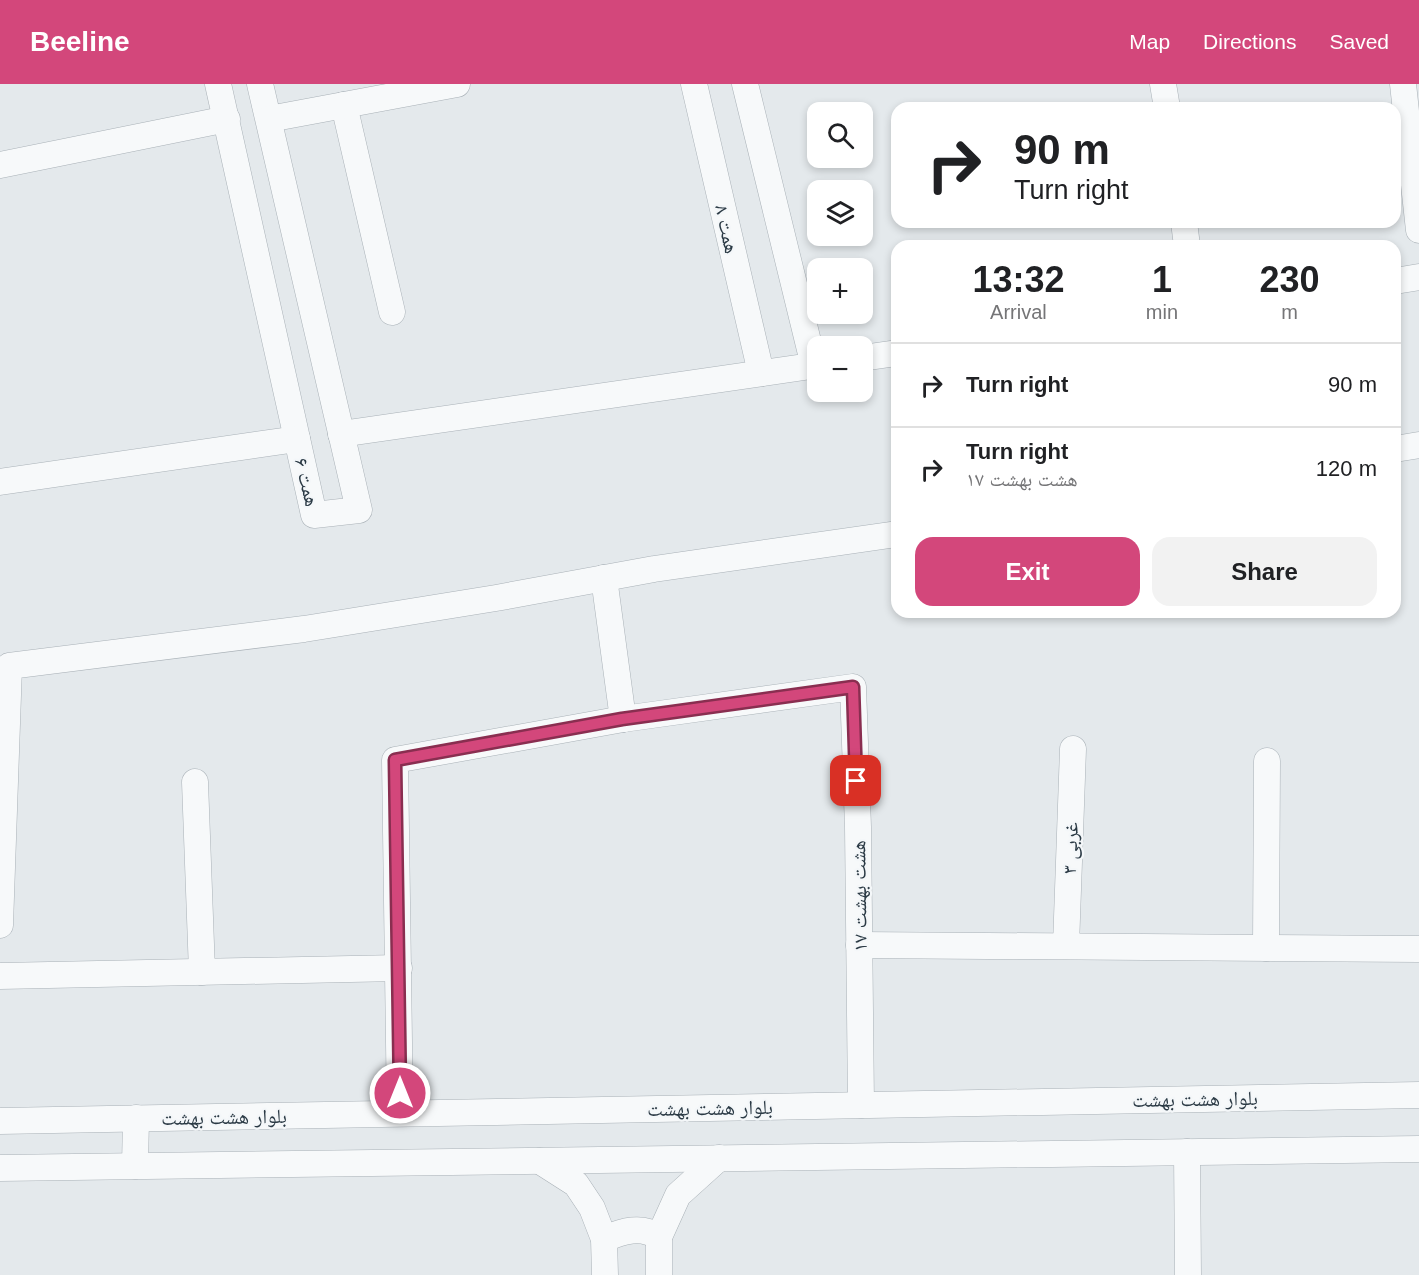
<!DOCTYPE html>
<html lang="en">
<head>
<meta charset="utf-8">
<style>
	:root { --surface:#fff; --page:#f2f2f2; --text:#202124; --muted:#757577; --line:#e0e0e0; --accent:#d3477b }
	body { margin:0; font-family:Helvetica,"Noto Naskh Arabic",sans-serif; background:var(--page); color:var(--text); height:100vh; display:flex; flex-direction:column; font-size:22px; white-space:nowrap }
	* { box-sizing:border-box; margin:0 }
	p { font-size:20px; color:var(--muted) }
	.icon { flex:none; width:33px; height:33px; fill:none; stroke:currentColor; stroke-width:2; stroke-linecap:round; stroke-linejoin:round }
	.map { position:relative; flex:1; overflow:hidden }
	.sheet { position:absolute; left:891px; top:156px; width:510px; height:378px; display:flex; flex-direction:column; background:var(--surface); border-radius:18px; box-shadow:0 3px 9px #0003 }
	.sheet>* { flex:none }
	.guide { position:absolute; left:891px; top:18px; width:510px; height:126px; border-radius:18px; box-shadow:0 3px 9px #0003; background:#fff; color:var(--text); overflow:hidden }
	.controls { position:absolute; left:807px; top:18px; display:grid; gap:12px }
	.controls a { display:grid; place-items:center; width:66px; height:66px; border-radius:12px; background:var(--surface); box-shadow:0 3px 9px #0003; font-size:30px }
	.pin { position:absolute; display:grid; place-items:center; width:51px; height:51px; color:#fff; margin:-26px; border-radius:12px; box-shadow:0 3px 9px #0006 }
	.me { position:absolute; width:66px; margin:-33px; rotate:0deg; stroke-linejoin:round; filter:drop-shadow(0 0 4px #0008) }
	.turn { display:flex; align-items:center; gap:21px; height:126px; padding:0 24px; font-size:27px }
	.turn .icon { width:78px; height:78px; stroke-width:2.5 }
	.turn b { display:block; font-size:42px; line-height:51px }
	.eta { display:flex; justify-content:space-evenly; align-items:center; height:102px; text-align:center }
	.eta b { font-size:36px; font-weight:700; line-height:42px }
	.action { display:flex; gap:12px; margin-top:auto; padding:12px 24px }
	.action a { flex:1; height:69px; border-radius:18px; background:var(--accent); color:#fff; font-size:24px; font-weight:700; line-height:69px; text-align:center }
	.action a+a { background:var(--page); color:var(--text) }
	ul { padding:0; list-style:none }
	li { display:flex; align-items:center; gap:18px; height:84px; padding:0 24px; border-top:2px solid var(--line) }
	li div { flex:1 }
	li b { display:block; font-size:22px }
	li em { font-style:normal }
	header { display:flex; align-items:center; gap:36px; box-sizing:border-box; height:84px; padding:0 30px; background:var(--accent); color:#fff }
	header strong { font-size:28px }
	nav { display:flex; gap:33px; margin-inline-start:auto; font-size:21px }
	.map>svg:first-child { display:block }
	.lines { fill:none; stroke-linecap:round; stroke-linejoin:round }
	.minor-casing { stroke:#a9b1b7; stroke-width:27 }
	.minor { stroke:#f7f9fa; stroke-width:26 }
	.route-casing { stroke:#892e50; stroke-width:15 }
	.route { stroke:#d3477b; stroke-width:10 }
	.labels { text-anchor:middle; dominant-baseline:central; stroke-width:4.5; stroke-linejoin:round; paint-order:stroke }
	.street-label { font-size:20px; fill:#2b3a45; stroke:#f4f7f9 }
</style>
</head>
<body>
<header>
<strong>Beeline</strong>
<nav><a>Map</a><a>Directions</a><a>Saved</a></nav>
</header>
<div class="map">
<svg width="1419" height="1191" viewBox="0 0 1419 1191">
	<rect width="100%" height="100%" fill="#e4e9ec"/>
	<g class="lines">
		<defs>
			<g id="minor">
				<path d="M218,0L314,431L359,426L260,0"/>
				<path d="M694,0L761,289"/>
				<path d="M745,0L814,282"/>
				<path d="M1163,0L1167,24"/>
				<path d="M1403,0L1419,146"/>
				<path d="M344,21L392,228"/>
				<path d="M269,35L457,0"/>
				<path d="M0,81L227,35"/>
				<path d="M1184,138L1187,162"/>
				<path d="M1395,197L1419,193"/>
				<path d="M862,274L897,269"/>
				<path d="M341,350L818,281"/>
				<path d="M1395,365L1419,361"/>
				<path d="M0,398L297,355"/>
				<path d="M604,494L623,635"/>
				<path d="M195,698L202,888"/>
				<path d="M0,841L9,582L304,545L496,514L654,485L897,450"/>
				<path d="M859,861L1419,865"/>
				<path d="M1066,862L1073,665"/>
				<path d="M1266,864L1267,677"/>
				<path d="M0,892L399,884"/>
				<path d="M400,1029L395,676L623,635L853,603L858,743L861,1021"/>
				<path d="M0,1037L1419,1011"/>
				<path d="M1187,1068L1188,1191"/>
				<path d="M540,1077L576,1100L592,1124L604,1155L605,1191"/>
				<path d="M135,1082L136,1034"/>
				<path d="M0,1084L1419,1065"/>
				<path d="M604,1155C623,1147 641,1141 659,1153"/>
				<path d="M659,1191V1153L678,1111L719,1074"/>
			</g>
		</defs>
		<use href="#minor" class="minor-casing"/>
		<use href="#minor" class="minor"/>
	</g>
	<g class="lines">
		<defs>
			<path id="route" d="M400,1009L395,676L622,635L853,603L856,697"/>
		</defs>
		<use href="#route" class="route-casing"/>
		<use href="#route" class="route"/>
	</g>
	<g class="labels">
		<g class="street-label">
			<text transform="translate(727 145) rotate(77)">همت ۸</text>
			<text transform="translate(307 398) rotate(76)">همت ۶</text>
			<text transform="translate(1070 764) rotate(-88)">غربی ۳</text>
			<text transform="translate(859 812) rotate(-91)">هشت بهشت ۱۷</text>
			<text transform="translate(1195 1015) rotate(-1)">بلوار هشت بهشت</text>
			<text transform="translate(710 1024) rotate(-1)">بلوار هشت بهشت</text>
			<text transform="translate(224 1033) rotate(-1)">بلوار هشت بهشت</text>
		</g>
	</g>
</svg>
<div class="controls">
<a><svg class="icon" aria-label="search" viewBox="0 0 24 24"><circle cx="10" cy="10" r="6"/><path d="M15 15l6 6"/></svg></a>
<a><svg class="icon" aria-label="layers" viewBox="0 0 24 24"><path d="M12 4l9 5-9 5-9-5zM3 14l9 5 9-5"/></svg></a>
<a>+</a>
<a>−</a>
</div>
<div class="pin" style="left:856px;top:697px;background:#d93025"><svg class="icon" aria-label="arrive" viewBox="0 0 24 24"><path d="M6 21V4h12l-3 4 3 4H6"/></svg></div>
<svg class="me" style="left:400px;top:1009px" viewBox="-20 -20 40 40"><circle r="17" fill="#d3477b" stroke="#fff" stroke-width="3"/><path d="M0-11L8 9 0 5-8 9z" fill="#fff"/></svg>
<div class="guide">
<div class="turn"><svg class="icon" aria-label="right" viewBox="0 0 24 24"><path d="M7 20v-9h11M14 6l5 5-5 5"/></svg><div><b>90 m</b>Turn right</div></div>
</div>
<section class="sheet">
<div class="eta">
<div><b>13:32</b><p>Arrival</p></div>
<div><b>1</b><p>min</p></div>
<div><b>230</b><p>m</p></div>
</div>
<ul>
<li><svg class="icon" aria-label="right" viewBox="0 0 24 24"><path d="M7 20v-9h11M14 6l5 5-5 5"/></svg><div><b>Turn right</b></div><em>90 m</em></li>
<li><svg class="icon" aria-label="right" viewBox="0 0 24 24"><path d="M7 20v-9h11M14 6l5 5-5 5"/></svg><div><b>Turn right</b><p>هشت بهشت ۱۷</p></div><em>120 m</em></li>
</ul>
<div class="action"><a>Exit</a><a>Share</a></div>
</section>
</div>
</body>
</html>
